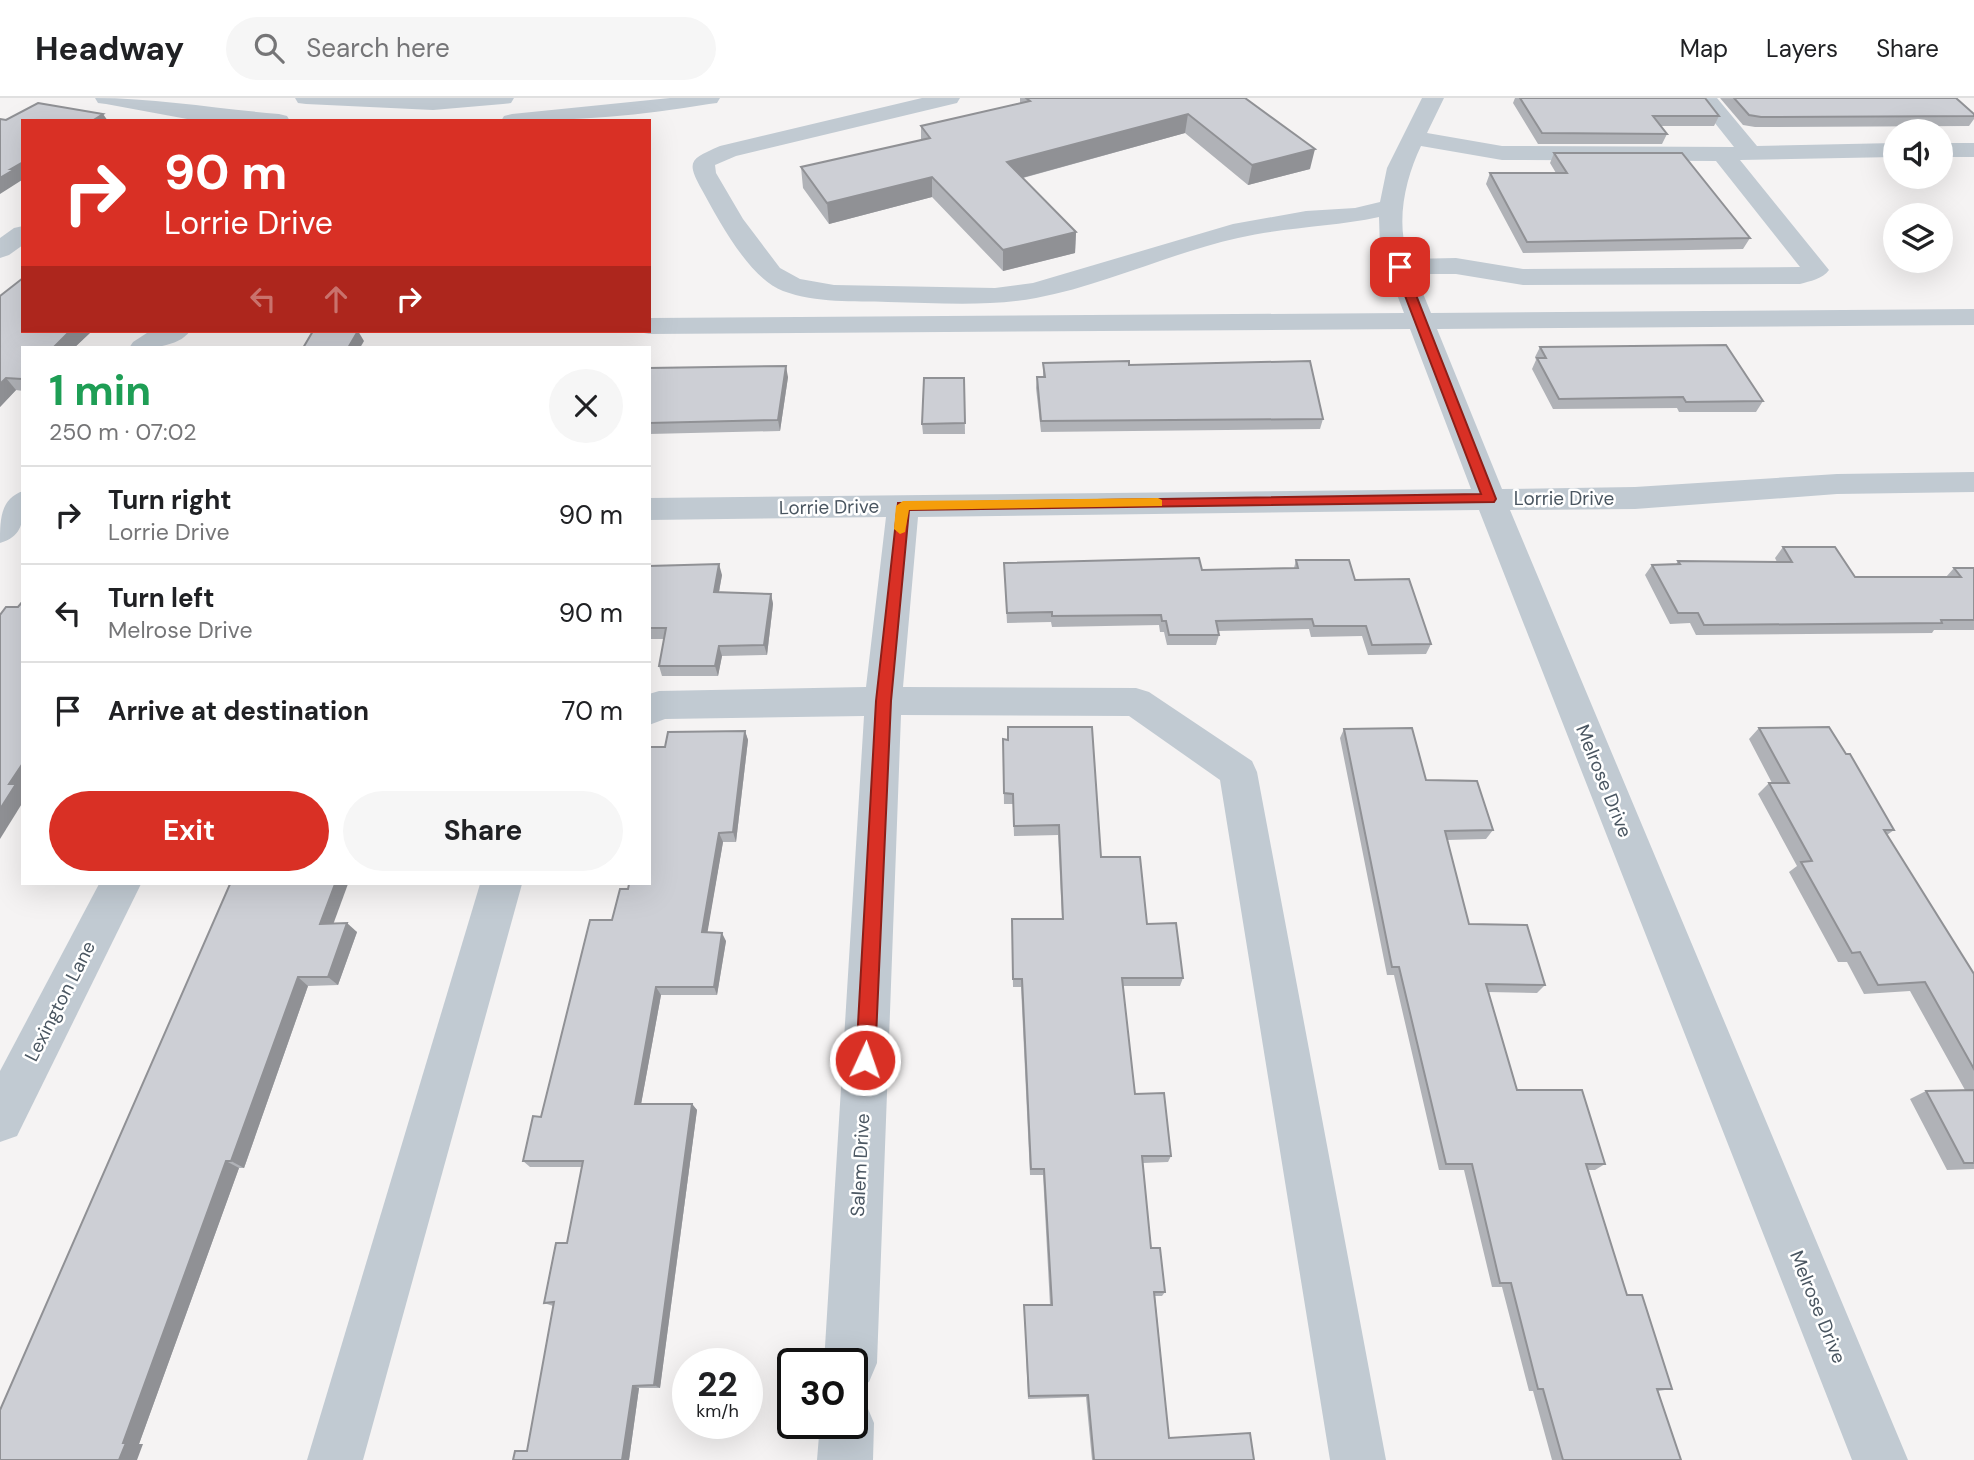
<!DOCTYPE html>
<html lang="en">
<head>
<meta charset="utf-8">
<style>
	:root { --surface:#fff; --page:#f6f6f6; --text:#202124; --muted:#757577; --line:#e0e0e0; --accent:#d93025 }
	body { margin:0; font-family:"DM Sans",sans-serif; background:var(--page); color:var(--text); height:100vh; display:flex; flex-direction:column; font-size:26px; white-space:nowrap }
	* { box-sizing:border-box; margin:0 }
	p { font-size:23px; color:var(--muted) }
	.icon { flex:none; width:38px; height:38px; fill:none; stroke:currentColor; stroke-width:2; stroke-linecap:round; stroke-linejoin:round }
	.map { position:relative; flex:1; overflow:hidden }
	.side { position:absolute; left:21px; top:248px; width:630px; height:539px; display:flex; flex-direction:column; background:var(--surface); border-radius:0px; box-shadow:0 7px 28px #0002 }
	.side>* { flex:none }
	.banner { position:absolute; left:21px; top:21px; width:630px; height:214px; border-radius:0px; box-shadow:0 7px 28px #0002; background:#d93025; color:#fff; overflow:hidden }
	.fabs { position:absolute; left:1883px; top:21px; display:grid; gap:14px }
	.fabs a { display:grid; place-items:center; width:70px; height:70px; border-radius:50%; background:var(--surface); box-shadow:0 7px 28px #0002; font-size:35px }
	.speed { position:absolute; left:672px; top:1250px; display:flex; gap:14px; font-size:35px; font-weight:700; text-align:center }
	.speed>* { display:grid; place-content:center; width:91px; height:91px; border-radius:50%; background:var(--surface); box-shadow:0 7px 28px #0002; line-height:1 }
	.speed small { font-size:18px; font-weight:400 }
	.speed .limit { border:4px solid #111; border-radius:10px; background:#fff; color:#111 }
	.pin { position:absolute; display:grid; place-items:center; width:60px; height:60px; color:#fff; margin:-30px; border-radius:14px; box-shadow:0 4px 10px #0006 }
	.me { position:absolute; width:77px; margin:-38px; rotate:3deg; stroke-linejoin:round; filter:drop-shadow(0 0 5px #0008) }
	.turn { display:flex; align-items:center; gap:24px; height:147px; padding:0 28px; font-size:32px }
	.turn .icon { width:91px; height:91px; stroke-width:2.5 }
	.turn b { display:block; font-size:49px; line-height:60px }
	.lanes { display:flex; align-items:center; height:66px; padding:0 28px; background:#0003; justify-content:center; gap:35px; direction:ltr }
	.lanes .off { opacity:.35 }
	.round { display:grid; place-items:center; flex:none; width:74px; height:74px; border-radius:37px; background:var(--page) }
	.headline { display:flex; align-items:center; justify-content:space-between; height:119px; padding:0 28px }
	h1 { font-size:42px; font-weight:700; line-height:52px; color:#1e9e55 }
	.action { display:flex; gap:14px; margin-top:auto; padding:14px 28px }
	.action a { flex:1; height:80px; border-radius:42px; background:var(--accent); color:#fff; font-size:28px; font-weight:700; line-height:80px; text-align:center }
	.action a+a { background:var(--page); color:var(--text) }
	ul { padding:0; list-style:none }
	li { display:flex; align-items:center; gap:21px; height:98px; padding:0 28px; border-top:2px solid var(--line) }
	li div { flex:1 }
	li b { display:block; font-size:26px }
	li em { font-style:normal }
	header { display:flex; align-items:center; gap:42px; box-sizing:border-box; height:98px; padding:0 35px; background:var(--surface); border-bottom:2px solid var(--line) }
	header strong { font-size:33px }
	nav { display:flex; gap:38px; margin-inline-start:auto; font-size:24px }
	.search { width:490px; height:63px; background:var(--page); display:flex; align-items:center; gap:18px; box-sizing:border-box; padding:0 24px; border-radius:38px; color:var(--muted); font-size:26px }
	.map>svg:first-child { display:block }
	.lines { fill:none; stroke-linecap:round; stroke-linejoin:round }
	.minor { fill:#c1cad2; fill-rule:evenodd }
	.wall { fill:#b0b2b7 }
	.shaded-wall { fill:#909195 }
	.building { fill:#cdcfd5; stroke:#909195; stroke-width:2 }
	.route { fill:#d93025; stroke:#8d1f18; stroke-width:2 }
	.slow { fill:#f59e0b }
	.labels { text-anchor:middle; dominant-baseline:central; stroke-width:5; stroke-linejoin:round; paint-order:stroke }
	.street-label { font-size:19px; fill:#4a5661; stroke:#fff }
</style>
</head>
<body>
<header>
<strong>Headway</strong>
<div class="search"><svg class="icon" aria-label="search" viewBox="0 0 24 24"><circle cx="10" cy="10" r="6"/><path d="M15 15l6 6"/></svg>Search here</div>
<nav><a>Map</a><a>Layers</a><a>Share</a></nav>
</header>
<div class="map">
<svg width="1974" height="1362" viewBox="0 0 1974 1362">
	<rect width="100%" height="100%" fill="#f5f3f3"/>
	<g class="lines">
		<g class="minor">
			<path d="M95,0C157,0 218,11 279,16L287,18L290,23H198L106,6L98,5Z"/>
			<path d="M295,0H514L511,5L503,6L433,12L306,6L298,5Z"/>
			<path d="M670,0H720L717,5L709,6C639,18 572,23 501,23L504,18L512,16Z"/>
			<path d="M922,0H960L957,5L736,58L715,67L716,75L743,121L780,170L800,181L834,187L995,190L1033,185L1233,126L1306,113L1355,110L1380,104L1387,70L1422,0H1444L1427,35L1502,48L1734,49L1695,0H1717L1757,48L1895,45V59L1740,62L1829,172C1823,181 1810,183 1800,186L1523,187L1456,176H1415L1431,215L1974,211V227L1437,231L1502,391L1635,389L1837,376L1974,374V394L1837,396L1635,411L1510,412L1908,1362H1852L1479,412L918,419L903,589L1136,590L1149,594L1252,663L1257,674L1386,1362H1330L1220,682L1129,618L901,617L877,1265L869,1284L852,1291V1265H824L864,618L665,621L649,627V596L659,593L866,589L886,419L649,422V400L1471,391L1410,231L649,236L639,234L649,233V220L1404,215L1380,152L1379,119C1333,129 1285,129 1238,140C1170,155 1105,187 1036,200C987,209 937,205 888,204C854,203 816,205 783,193C749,180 719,123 702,92C685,62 691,61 720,48ZM1421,48L1502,62L1716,63L1800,169L1523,171L1456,160L1409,161C1395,126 1405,81 1421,48Z"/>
			<rect x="1941" y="45" width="33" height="14"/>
			<path d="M23,128V147L9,157L0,160V140L14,130Z"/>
			<path d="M150,233H190C178,250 148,250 129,250L133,244Z"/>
			<path d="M23,393C23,417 27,437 0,445C0,422 0,401 23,393Z"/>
			<path d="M99,786H141L17,1038L0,1044V973Z"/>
			<path d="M480,786H522L363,1362H307Z"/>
			<path d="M852,1300L866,1306L874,1325L873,1362H817L820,1325H852Z"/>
		</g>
	</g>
	<g class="wall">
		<path d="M1020,0H1245L1310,71L1248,87L1185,35L1023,80L1076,134L1075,155L1003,173L932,99L829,126L803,90L801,69L921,42V28L1020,5Z"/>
		<path d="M1515,0H1705L1719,18L1714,28H1661L1667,36L1662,46H1538L1513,5Z"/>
		<path d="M1720,0H1956L1974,16V21L1969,28L1755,29L1743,27Z"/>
		<path d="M1554,55L1750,140L1743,151L1523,155L1486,86L1490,75H1556L1550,65Z"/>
		<path d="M23,180V233H92L74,250H23V293L16,292L0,309Z"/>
		<path d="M1540,249L1763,303L1756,314H1679L1677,310L1553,311L1532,271L1536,262L1535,259Z"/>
		<path d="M1043,265L1129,267L1323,321L1320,331L1041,334L1036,290L1037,279H1043Z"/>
		<path d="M649,267L651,270L788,279L780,333L649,336Z"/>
		<path d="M964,280L965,336H923L922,326Z"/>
		<path d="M1783,449L1855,479H1946L1954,470H1974V532H1934L1932,535L1696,537L1690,525L1670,526L1645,477L1652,467L1676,466L1678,463L1777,464L1775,460Z"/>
		<path d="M1296,462L1355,482L1431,546L1426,556L1368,557L1362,538L1311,539L1309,531L1218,533L1219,537L1216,547H1167L1164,534H1160L1159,527L1052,529L1051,524L1007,525L1004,465L1202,472L1294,470Z"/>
		<path d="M649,468L722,477L719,494L771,496L773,506L767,557L722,558L718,578H662L659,568L664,541H649Z"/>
		<path d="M1759,630L1894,732L1887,737L1974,876V1071L1947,1072L1910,1001L1926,993L1965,992L1910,893L1864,896L1847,864H1838L1789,774L1797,768L1758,696L1769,685H1772L1749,641Z"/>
		<path d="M1344,631L1426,682L1493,732L1486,741L1447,742L1469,826L1545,887L1537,895L1488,894L1517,992L1605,1066L1595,1072H1588L1627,1197L1672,1291L1658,1293L1681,1362H1552L1533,1293H1529L1502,1189H1492L1464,1072H1439L1394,877H1387L1340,640Z"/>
		<path d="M745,633L748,642L736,744H723L707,834L726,843L717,897H661L641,1006H692L697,1012L660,1290H639L629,1362H513L527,1353L553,1208L544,1205L567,1145L582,1069H530L523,1063L541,1019L612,822L628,791L665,649Z"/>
		<path d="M1003,641L1101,759L1183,880L1180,888H1123L1135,996L1171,1058L1168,1064L1143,1065L1151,1150L1165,1194L1162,1198H1155L1169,1340L1254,1362H1092L1086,1299L1028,1301L1024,1207H1050L1043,1077H1030L1021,889H1013L1012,821H1062L1058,737L1014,738L1013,706H1004Z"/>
		<path d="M230,786L357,834L338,887L308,888L244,1070H239L139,1346H143L0,1362Z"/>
	</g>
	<g class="shaded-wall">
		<path d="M103,16L108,23H92Z"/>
		<path d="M1188,16L1185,35L1007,84V64Z"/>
		<path d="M1315,51L1310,71L1248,87L1252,67Z"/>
		<path d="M23,64V79L21,80L22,82L0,96V80L11,71Z"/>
		<path d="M932,79V99L829,126L827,105Z"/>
		<path d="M1076,134L1075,155L1003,173V152Z"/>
		<path d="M70,233H92L74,250H53Z"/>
		<path d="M358,233L364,243L360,250H348Z"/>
		<path d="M786,268L788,279L780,333L778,322Z"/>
		<path d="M6,280L16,292L0,309V286Z"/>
		<path d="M719,466L722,477L717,504L714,494Z"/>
		<path d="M771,496L773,506L767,557L764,547Z"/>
		<path d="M719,548L722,558L718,578L715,568Z"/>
		<path d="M745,633L748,642L736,744L733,734Z"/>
		<path d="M23,665V704L0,741V711L9,686Z"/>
		<path d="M719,735L723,744L706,843L702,834Z"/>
		<path d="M335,786H348L330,835L320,826Z"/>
		<path d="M347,825L357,834L338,887L328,879Z"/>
		<path d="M722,835L726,843L717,897L714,889Z"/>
		<path d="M298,879L308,888L244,1070L231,1063Z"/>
		<path d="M656,889L661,897L640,1012L635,1006Z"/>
		<path d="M692,1006L697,1012L660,1290L654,1287Z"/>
		<path d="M226,1063L239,1070L139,1346H143L137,1362H119L123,1345Z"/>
		<path d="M633,1288L639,1290L629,1362H622Z"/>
	</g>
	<g class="building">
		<path d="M1026,0H1245L1315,51L1252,67L1188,16L1007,64L1076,134L1003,152L932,79L827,105L801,69L930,40L921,28L1030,3Z"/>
		<path d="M1520,0H1705L1719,18H1653L1667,36L1542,35Z"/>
		<path d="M1734,0H1956L1974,16V18L1761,19L1749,17Z"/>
		<path d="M38,5L103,16L92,23H23V64L11,71H15L0,80V21L6,22Z"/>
		<path d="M1554,55H1682L1750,140L1527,144L1490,75H1567Z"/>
		<path d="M23,180V233H70L53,250H23V280L22,281L6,280L0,286V198Z"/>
		<path d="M313,233H358L348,250H303Z"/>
		<path d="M1726,247L1763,303L1686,304L1683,299L1559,301L1537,260H1546L1540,249Z"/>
		<path d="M1129,263V267L1310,263L1323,321L1041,323L1037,279H1045L1043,265Z"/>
		<path d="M786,268L778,322L649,325V270Z"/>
		<path d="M924,280H964L965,325L922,326Z"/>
		<path d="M1783,449H1835L1855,479H1961L1954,470H1974V522H1941L1942,525L1704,527L1698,515H1678L1652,467L1680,466L1678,463L1792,464Z"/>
		<path d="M1199,460L1202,472L1298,470L1296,462H1349L1355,482L1409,481L1431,546L1372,547L1366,528H1314L1312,521L1216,523L1219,537H1169L1166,523H1162L1161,517L1052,518V514L1007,515L1004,465Z"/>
		<path d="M719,466L714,494L771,496L764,547L719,548L715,568H659L666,530H649V468Z"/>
		<path d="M23,503V665L9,686H16L0,711V517L6,509H18Z"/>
		<path d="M1008,629H1092L1101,759H1140L1147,826L1176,825L1183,880H1122L1135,996L1164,995L1171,1058H1142L1151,1150H1160L1165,1194H1154L1169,1340L1250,1335L1254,1362H1094L1088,1297L1029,1298L1024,1207H1052L1044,1071H1031L1022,881H1013L1012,821H1063L1059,727L1014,728L1013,696L1004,695L1003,641L1008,642Z"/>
		<path d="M1829,629L1846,656H1850L1894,732H1884L1974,876V971L1925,884L1878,887L1860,854L1852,855L1801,764L1812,763L1769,685H1789L1759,630Z"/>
		<path d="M1412,630L1426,682L1477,683L1493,732L1445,733L1469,826L1527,827L1545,887L1486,886L1517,992H1582L1605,1066H1586L1627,1197H1642L1672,1291H1657L1681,1362H1563L1543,1291H1538L1511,1185H1500L1472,1066H1446L1399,869H1392L1344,631Z"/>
		<path d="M745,633L733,734L719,735L702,834L722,835L714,889H656L635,1006H692L654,1287L633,1288L622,1362H513L515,1353H527L554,1204L544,1205L556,1145H567L583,1063H523L533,1018L541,1019L590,822H612L620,791H628L629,786H649V649H665L668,634Z"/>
		<path d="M230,786H335L320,826L347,825L328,879H298L231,1063H226L123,1345H126L119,1362H0V1312Z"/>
		<path d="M1974,992V1065H1964L1926,993Z"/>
	</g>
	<path class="route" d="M1400,166L1405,169L1496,401L1494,404L909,412L891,603L875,962L872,968L865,971L859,968L856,962L876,603L898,405L1481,396L1394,169Z"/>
	<path class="slow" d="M1158,400L1162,402V408L909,412L905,434L900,436L894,431L896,408L903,403Z"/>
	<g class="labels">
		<g class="street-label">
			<text x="1564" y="400">Lorrie Drive</text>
			<text transform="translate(829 409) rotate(-1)">Lorrie Drive</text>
			<text transform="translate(1604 683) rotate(68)">Melrose Drive</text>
			<text transform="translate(60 903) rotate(-63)">Lexington Lane</text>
			<text transform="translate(860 1067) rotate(-87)">Salem Drive</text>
			<text transform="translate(1818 1209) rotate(68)">Melrose Drive</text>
		</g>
	</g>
</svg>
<div class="fabs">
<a><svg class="icon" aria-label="sound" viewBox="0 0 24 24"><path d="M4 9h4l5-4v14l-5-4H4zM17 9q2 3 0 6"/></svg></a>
<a><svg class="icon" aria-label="layers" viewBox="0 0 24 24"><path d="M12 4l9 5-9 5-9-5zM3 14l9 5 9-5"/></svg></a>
</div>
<div class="speed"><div>22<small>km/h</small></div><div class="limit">30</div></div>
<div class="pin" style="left:1400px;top:169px;background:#d93025"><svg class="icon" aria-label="arrive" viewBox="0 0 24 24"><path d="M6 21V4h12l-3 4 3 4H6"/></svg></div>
<svg class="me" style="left:865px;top:962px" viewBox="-20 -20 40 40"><circle r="17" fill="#d93025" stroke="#fff" stroke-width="3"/><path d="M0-11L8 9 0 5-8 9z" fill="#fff"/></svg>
<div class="banner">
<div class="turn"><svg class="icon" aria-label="right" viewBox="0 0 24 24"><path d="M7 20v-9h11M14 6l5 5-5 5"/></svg><div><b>90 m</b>Lorrie Drive</div></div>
<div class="lanes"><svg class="icon off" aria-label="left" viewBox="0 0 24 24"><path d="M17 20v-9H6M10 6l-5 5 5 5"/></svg><svg class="icon off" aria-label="ahead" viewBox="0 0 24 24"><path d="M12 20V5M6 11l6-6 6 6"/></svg><svg class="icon" aria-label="right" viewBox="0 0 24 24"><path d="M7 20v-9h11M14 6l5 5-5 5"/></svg></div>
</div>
<section class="side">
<div class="headline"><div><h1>1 min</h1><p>250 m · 07:02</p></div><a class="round"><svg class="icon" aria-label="close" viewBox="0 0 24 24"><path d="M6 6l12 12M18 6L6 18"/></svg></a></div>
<ul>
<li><svg class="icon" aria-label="right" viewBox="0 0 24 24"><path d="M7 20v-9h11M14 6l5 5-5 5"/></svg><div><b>Turn right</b><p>Lorrie Drive</p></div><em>90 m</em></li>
<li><svg class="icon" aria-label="left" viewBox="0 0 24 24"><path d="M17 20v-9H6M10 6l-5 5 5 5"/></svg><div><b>Turn left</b><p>Melrose Drive</p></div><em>90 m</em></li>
<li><svg class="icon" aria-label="arrive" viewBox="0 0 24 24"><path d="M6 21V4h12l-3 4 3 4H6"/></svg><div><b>Arrive at destination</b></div><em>70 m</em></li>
</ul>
<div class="action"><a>Exit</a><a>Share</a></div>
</section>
</div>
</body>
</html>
